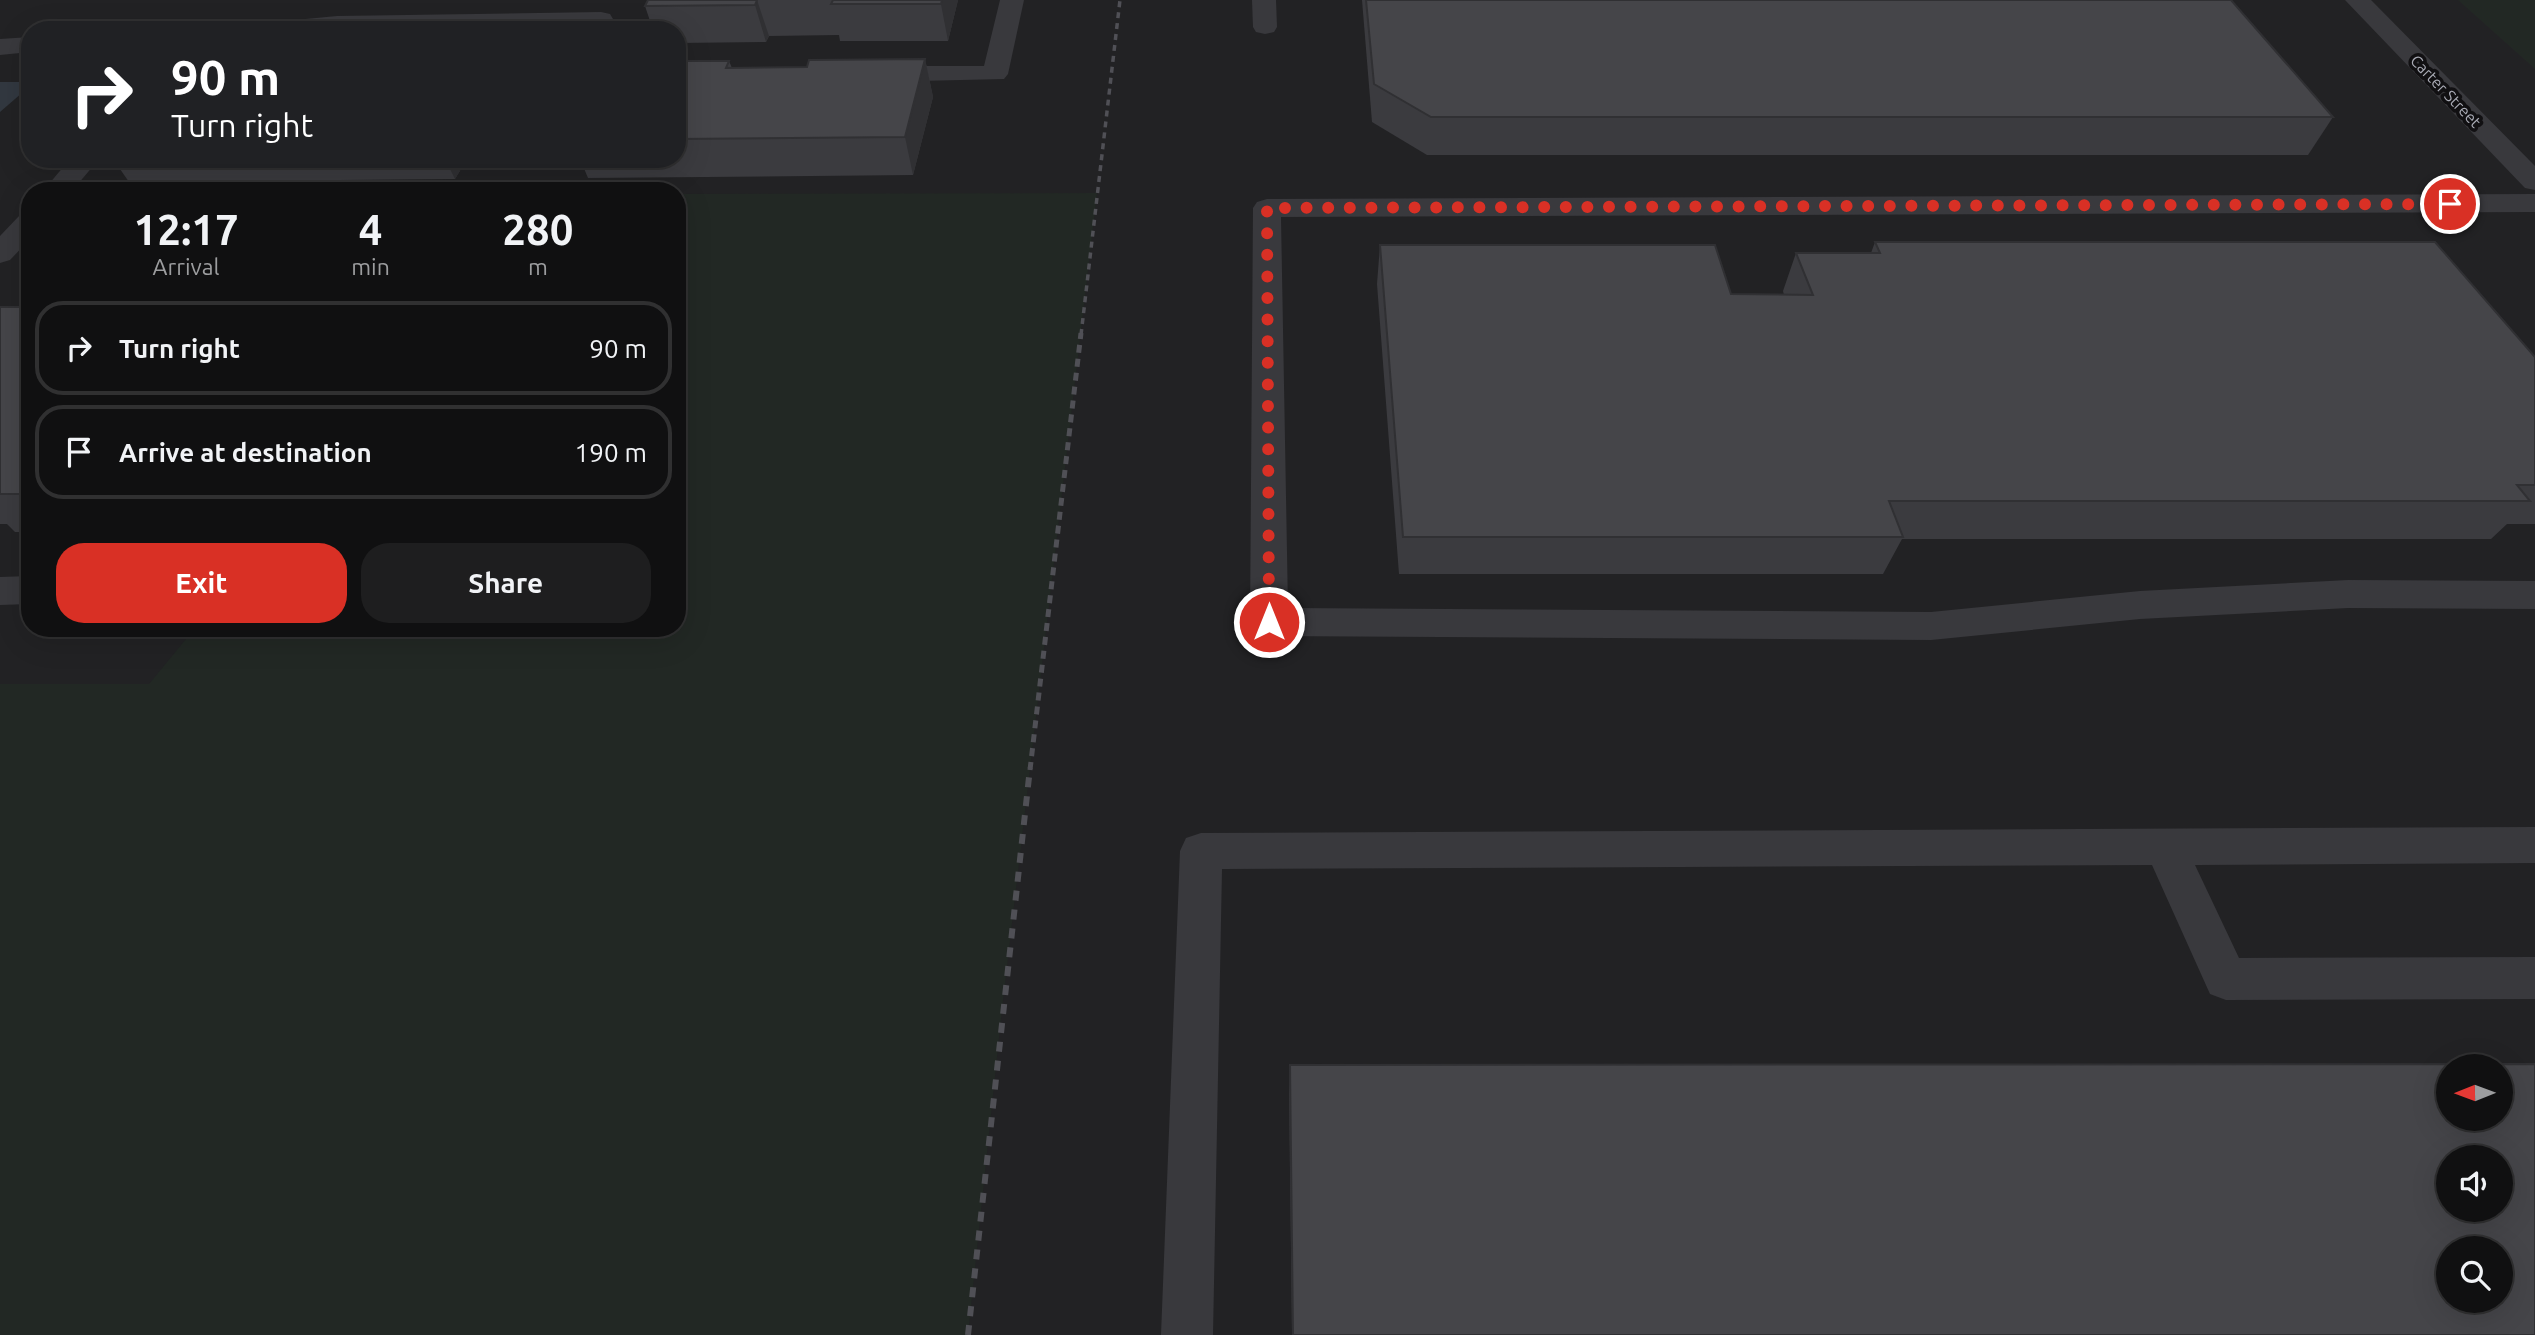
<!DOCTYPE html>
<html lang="en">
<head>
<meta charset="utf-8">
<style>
	:root { --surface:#101011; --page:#1e1e1f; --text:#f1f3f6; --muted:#9c9d9f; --line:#303031; --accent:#d93025 }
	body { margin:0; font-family:Ubuntu,sans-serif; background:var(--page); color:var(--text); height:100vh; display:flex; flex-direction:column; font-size:26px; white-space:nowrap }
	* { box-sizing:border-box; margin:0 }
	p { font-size:23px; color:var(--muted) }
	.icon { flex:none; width:38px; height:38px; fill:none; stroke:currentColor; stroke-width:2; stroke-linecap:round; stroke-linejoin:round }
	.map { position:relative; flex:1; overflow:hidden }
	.sheet { position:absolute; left:21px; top:182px; width:665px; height:455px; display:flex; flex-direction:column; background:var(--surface); border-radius:28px; box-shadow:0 7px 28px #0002,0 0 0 2px var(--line) }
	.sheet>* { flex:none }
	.hud { position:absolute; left:21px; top:21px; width:665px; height:147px; border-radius:28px; box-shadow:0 7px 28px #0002,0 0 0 2px var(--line); background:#202124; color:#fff; overflow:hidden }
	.needle { width:46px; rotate:269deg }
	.tools { position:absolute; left:2436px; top:1054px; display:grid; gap:14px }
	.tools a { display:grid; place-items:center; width:77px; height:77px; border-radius:50%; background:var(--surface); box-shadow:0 7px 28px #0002,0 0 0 2px var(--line); font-size:35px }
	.pin { position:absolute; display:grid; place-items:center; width:60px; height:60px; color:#fff; margin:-30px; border:4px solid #fff; border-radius:50%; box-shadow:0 2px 7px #0007 }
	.me { position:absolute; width:77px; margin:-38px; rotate:0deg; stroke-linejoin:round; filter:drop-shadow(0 0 5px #0008) }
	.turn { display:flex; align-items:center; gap:24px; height:147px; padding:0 35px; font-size:32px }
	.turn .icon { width:91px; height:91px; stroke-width:2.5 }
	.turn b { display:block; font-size:49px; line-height:60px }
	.eta { display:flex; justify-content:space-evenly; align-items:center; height:119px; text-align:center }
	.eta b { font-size:42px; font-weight:700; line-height:49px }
	.action { display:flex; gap:14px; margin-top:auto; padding:14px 35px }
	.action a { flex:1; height:80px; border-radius:28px; background:var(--accent); color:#fff; font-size:28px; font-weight:700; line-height:80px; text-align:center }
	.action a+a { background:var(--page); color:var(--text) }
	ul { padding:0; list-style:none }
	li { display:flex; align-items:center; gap:21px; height:94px; margin:0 14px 10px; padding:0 21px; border:4px solid var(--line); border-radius:28px }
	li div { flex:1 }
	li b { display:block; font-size:26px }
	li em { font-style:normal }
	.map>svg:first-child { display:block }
	.built { fill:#222224; fill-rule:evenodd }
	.green { fill:#222824 }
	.water { fill:#323840 }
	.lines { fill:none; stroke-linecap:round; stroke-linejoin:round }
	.minor { fill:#39393d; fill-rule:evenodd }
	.rail-far2 { stroke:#505056; stroke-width:3.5; stroke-dasharray:6 5; stroke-linecap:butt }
	.rail-far1 { stroke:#505056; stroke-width:5; stroke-dasharray:8 6; stroke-linecap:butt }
	.rail { stroke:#505056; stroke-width:6; stroke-dasharray:10 9; stroke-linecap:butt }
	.wall { fill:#3b3b3f }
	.shaded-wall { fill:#303033 }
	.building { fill:#454549; stroke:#303033; stroke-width:2; fill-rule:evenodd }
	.route { stroke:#d93025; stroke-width:12; stroke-dasharray:0 21.6 }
	.labels { text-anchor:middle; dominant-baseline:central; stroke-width:7; stroke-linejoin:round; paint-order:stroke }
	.far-street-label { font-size:16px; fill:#a9abb5; stroke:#111012 }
</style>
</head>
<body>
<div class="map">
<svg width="2535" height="1335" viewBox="0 0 2535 1335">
	<rect width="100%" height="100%" fill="#161517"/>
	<path class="built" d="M0,0H2535V1335H0ZM30,30H677V159H30ZM30,191H677V628H30ZM2448,1066H2501V1118H2448ZM2448,1157H2501V1209H2448ZM2448,1248H2501V1300H2448Z"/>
	<g class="green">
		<path d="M2458,0H2535V69Z"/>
		<path d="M1097,193L1002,1009L968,1335H0V684H149L195,628H677V194Z"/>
	</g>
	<path class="water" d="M0,82H30V86L0,112Z"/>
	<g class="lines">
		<g class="minor">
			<path d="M1000,0H1024L1008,74L1004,79L875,82L866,79L862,74L866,69L875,66H984Z"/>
			<path d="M1252,0H1276L1277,27L1274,32L1265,34L1256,32L1253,27Z"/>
			<path d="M2345,0H2371L2535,166V190L2525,188Z"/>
			<path d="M601,12L610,14L613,19L610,24L251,30L254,25L263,23L337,16Z"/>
			<path d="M30,37V52L0,55V39Z"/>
			<path d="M70,159H99L72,191H43Z"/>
			<path d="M2535,194V212L1281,217L1288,608L1931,612L2140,591L2348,580L2535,581V609L2348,608L2140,619L1931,640L1269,636L1256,632L1250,622L1253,208L1257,202L1267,199Z"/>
			<path d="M30,212V239L10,260L0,263V236L20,215Z"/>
			<path d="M30,576V604L0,605V577Z"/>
			<path d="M2535,827V863L2195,865L2239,958L2535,957V999L2226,1000L2210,994L2152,865L1222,869L1213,1335H1161L1180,851L1186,838L1201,833Z"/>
		</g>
		<path class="rail-far2" d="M1081,335L1120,0"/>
		<path class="rail-far1" d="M1030,770L1081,333"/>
		<path class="rail" d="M968,1335L1030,768"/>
	</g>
	<g class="wall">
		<path d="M648,0H958L948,41H840L839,35L769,36L766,42L677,43V30H653L645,6Z"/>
		<path d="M1362,0H2231L2333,117L2308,155H1427L1372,122Z"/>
		<path d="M925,59L933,97L913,175L588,178L580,159H677V61H729L732,68L807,67Z"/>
		<path d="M113,159H467L455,179L129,182Z"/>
		<path d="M1875,242L2535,357V524H2507L2491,539H1902L1883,574H1399L1377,284L1380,245L1731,294L1784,295L1783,291L1796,253H1871Z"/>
		<path d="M0,307H30V532H15L7,524H0Z"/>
		<path d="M1290,1065L2535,1335H1292L1289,1093Z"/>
	</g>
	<g class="shaded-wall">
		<path d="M757,0L769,36L766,42L755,5Z"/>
		<path d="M942,0H958L948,41L941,4Z"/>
		<path d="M925,59L933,97L913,175L905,137Z"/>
		<path d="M445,159H467L455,179Z"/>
		<path d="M27,487L30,490V500L23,494Z"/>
	</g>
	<g class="building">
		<path d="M648,0H757L755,5L645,6Z"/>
		<path d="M833,0H942L941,4H831Z"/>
		<path d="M1366,0H2231L2333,117H1431L1374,84Z"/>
		<path d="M925,59L905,137L677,139V61H729L726,68L807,67L809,60Z"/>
		<path d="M1875,242H2435L2535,357V485H2517L2530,501H1889L1903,537H1403L1380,245H1715L1731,294L1813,295L1796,253H1880Z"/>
		<path d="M0,307H30V487H27L23,494H0Z"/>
		<path d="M2535,1064V1335H1293L1290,1065ZM2448,1066H2501V1118H2448ZM2448,1157H2501V1209H2448ZM2448,1248H2501V1300H2448Z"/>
	</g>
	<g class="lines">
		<path class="route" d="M1269,622L1267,208L2450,204"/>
	</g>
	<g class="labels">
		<g class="far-street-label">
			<text transform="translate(2446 91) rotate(46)">Carter Street</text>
		</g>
	</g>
</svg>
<div class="tools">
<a><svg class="needle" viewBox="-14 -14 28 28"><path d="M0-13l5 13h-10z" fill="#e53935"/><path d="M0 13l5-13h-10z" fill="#9c9d9f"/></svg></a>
<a><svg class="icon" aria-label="sound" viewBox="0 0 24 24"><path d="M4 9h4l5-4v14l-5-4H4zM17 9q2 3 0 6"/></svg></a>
<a><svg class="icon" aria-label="search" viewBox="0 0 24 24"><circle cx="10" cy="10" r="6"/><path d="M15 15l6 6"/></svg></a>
</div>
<div class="pin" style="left:2450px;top:204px;background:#d93025"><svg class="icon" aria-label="arrive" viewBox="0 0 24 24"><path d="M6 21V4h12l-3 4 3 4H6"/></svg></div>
<svg class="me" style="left:1269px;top:622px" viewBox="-20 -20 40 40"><circle r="17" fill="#d93025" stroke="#fff" stroke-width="3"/><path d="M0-11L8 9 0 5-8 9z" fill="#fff"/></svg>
<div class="hud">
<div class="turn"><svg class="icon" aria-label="right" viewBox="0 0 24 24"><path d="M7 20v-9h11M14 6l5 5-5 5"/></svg><div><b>90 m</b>Turn right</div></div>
</div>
<section class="sheet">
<div class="eta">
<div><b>12:17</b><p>Arrival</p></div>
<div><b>4</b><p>min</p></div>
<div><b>280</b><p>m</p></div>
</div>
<ul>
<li><svg class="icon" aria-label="right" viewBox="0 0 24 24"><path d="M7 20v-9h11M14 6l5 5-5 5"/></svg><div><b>Turn right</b></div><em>90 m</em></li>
<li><svg class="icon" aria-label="arrive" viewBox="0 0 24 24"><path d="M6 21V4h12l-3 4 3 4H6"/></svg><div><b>Arrive at destination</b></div><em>190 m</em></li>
</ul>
<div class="action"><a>Exit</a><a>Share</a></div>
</section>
</div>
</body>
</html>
